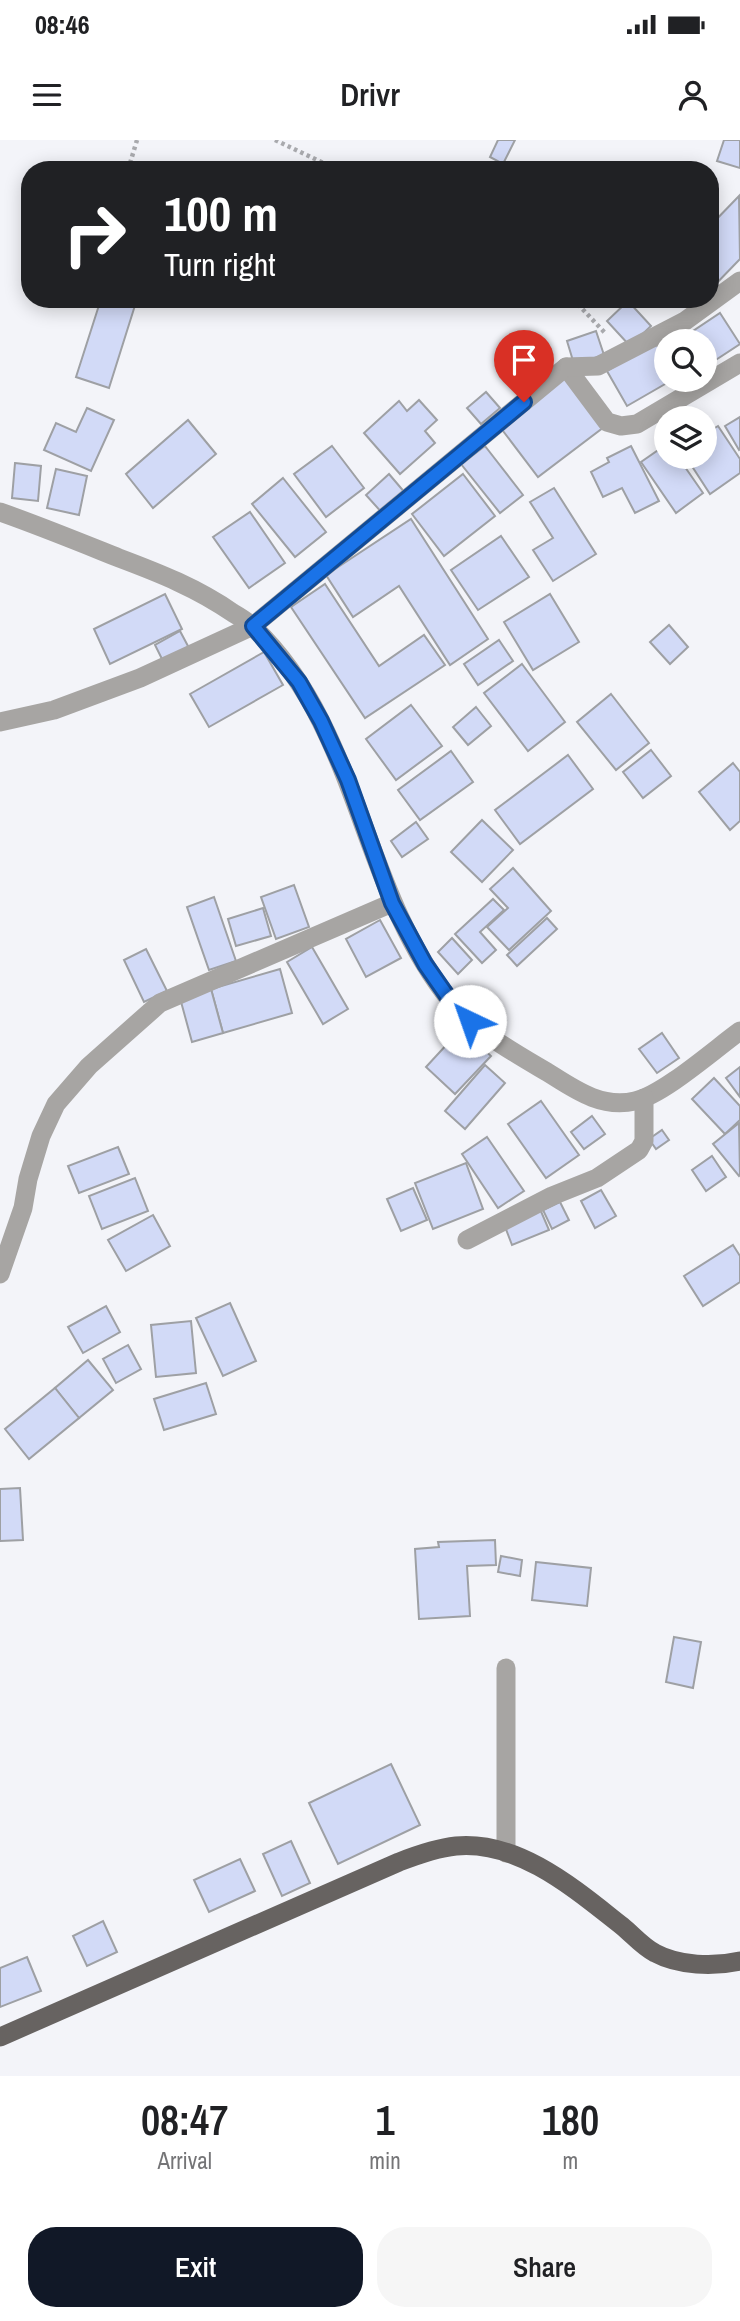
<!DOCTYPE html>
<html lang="en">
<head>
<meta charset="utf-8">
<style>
	:root { --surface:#fff; --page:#f6f6f6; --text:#202124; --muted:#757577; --accent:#111827 }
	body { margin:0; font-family:"Archivo Narrow",sans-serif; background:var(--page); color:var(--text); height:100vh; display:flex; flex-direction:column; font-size:26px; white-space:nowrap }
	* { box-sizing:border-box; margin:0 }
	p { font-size:23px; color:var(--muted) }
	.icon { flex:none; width:38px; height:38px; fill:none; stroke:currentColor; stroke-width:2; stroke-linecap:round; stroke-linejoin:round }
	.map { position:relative; height:1936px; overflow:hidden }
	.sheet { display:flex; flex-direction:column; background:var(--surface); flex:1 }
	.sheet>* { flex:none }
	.top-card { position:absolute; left:21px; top:21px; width:698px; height:147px; border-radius:28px; box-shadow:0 4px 18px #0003; background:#202124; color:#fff; overflow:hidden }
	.controls { position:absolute; left:654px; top:189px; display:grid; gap:14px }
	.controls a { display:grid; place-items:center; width:63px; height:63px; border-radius:50%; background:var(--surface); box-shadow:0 4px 18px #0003; font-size:35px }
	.pin { position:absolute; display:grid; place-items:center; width:60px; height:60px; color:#fff; margin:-72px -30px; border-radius:50% 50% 50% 0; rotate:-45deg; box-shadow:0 0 7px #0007 }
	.pin .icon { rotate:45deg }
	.me { position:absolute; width:77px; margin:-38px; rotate:318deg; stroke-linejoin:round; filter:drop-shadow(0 0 5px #0008) }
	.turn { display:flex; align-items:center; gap:24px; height:147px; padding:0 28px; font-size:32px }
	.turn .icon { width:91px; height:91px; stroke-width:2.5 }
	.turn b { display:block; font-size:49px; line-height:60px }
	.eta { display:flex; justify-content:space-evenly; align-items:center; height:119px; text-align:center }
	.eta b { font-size:42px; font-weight:600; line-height:49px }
	.primary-button { display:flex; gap:14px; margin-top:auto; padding:14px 28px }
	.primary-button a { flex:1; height:80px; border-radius:28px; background:var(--accent); color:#fff; font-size:28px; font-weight:600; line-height:80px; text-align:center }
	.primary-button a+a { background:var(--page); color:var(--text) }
	.status { display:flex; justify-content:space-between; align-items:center; height:49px; padding:0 35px; background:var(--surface); direction:ltr }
	.status svg { height:19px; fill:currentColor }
	header { display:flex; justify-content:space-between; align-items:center; height:91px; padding:0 28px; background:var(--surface); font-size:32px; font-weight:600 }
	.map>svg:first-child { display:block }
	.building { fill:#d2daf7; stroke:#9ea0a4; stroke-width:2 }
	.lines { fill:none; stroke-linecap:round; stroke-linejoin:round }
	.path { stroke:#a9aaae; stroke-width:4.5; stroke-dasharray:3.5 3.5; stroke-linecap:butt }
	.minor { stroke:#a7a5a3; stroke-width:19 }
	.primary { stroke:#676361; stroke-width:19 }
	.route-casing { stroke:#114b97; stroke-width:18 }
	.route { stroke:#1a73e8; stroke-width:12 }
</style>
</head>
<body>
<div class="status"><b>08:46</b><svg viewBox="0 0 49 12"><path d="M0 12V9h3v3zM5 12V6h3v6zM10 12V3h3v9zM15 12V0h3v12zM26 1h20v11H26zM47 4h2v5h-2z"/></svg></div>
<header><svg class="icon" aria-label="menu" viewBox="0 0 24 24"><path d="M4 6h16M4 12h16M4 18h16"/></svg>Drivr<svg class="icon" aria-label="person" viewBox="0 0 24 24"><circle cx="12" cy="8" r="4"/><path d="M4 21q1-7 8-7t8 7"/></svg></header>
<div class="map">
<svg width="740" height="1936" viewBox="0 0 740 1936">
	<rect width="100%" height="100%" fill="#f3f4f9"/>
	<g class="building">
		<path d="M498,0H515L503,24L490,17Z"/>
		<path d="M724,0H740V28L717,21Z"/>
		<path d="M739,56L740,119L710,150V86Z"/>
		<path d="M101,159H137L109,248L76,237Z"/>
		<path d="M628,161L651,186L630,206L607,181Z"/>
		<path d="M720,173L740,204L705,227V201H678Z"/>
		<path d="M596,191L604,215L574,224L567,201Z"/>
		<path d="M655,202L667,222V240H672L627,266L607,231Z"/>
		<path d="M567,236L604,287L538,337L500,287Z"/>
		<path d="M486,252L500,268L481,284L467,268Z"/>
		<path d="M419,260L437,280L425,291L435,303L400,334L364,293L399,261L407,271Z"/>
		<path d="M87,268L114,280L91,331L44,310L56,283L76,292Z"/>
		<path d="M740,277V309L739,310L725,286Z"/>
		<path d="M188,280L216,314L153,368L126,334Z"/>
		<path d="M718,286L740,319V333L710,354L686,317H705V294Z"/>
		<path d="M667,304V317H678L703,353L676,373L641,322Z"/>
		<path d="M332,306L364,348L326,377L294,334Z"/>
		<path d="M485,306L523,355L500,373L461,324Z"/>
		<path d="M631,306L659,361L635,373L622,348L603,357L591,332L609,322L607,318Z"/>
		<path d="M15,323L41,326L38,361L12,358Z"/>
		<path d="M56,329L87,336L79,375L47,368Z"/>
		<path d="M389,334L406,354L384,375L366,355Z"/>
		<path d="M463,334L495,376L444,416L412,374Z"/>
		<path d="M283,338L326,392L295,417L252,364Z"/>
		<path d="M554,348L596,414L553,441L533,410L553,398L530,362Z"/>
		<path d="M250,372L285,423L249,448L213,397Z"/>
		<path d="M411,379L488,499L450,525L399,446L353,477L326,435Z"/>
		<path d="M501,396L529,437L478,470L451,430Z"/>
		<path d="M325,444L379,526L424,495L445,525L365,578L291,467Z"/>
		<path d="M165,454L182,489L110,524L94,489Z"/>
		<path d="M550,454L579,502L533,530L504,482Z"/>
		<path d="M669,485L688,507L670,524L650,502Z"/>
		<path d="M180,491L189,508L164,523L155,505Z"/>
		<path d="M499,500L513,521L478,545L464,524Z"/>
		<path d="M264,512L283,545L209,587L190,554Z"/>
		<path d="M522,524L565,582L528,611L484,553Z"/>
		<path d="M611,554L649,603L616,630L577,582Z"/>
		<path d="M411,565L442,606L396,640L366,599Z"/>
		<path d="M476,567L491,586L468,605L453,587Z"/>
		<path d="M651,610L671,636L643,658L623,632Z"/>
		<path d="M451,611L473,642L420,680L398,650Z"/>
		<path d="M568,615L593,649L520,704L495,670Z"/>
		<path d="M733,623L740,632V681L730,690L699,652Z"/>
		<path d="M482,680L513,710L482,742L451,712Z"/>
		<path d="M416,682L428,699L402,717L391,701Z"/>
		<path d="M513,728L551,771L509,810L487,787L508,768L490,749Z"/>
		<path d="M294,745L309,787L276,799L261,757Z"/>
		<path d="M214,757L236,821L209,830L187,767Z"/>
		<path d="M493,759L504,770L480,792L496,810L482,823L455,794Z"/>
		<path d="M263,768L271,796L236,806L228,779Z"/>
		<path d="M547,778L557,789L517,826L507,815Z"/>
		<path d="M380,780L401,818L366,837L346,799Z"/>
		<path d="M452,798L472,820L458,834L438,812Z"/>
		<path d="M312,807L348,869L323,884L287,822Z"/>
		<path d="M146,809L167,851L144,862L124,820Z"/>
		<path d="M280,829L292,873L223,893L211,849Z"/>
		<path d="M211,849L223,893L192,902L180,858Z"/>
		<path d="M461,889L491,916L455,954L426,927Z"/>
		<path d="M662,893L679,918L657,933L639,909Z"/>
		<path d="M485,925L505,943L465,989L445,971Z"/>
		<path d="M740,927V957L726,938Z"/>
		<path d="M714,938L740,966V980L725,994L692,959Z"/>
		<path d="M541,961L579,1015L546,1038L508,984Z"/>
		<path d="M592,976L605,994L584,1009L571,992Z"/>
		<path d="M739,983L740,1035L739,1036L713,1004Z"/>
		<path d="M662,990L669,1000L656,1009L649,999Z"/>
		<path d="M487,997L524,1051L498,1068L462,1014Z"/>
		<path d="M118,1007L129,1034L79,1053L68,1026Z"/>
		<path d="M712,1016L726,1037L706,1051L692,1030Z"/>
		<path d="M466,1023L483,1069L433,1089L415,1043Z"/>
		<path d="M135,1038L148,1071L102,1089L89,1056Z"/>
		<path d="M413,1048L427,1080L401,1091L387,1059Z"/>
		<path d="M601,1050L616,1076L595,1088L581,1061Z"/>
		<path d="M560,1062L569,1080L552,1089L543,1070Z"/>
		<path d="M540,1069L549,1090L512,1105L504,1084Z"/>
		<path d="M153,1075L170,1106L126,1131L108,1100Z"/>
		<path d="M733,1105L740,1116V1142L703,1166L684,1136Z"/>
		<path d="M230,1163L256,1221L223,1236L196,1178Z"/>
		<path d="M106,1166L120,1192L83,1213L68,1187Z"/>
		<path d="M191,1181L196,1233L156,1237L151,1185Z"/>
		<path d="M128,1205L141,1229L116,1243L103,1219Z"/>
		<path d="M88,1220L113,1250L79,1278L55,1248Z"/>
		<path d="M206,1243L216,1274L164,1290L154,1259Z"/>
		<path d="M55,1248L79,1278L29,1319L5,1289Z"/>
		<path d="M20,1348L23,1400L0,1401V1349Z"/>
		<path d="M495,1400L496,1425L467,1426L470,1476L419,1479L415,1409L439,1407L438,1402Z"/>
		<path d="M501,1416L522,1420L520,1436L498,1432Z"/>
		<path d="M536,1422L591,1428L587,1466L532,1460Z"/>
		<path d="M674,1497L701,1502L693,1548L666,1542Z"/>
		<path d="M391,1624L420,1685L338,1724L309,1663Z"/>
		<path d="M291,1701L310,1743L282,1756L263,1714Z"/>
		<path d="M240,1719L255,1751L209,1772L194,1740Z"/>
		<path d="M103,1781L117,1812L87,1826L73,1796Z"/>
		<path d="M27,1817L41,1851L0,1867V1828Z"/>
	</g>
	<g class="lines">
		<g class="path">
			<path d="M275,0L338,30"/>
			<path d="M128,30L137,0"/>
			<path d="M573,159L606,194"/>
		</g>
		<g class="minor">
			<path d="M566,227L607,282L621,286L637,284L740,223"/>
			<path d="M0,372C40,386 79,402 119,418C159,433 197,448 233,473C240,477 248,482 254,488C360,589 360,749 450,860C475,891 513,912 547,932C574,949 601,969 635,961C663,955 715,909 740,891"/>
			<path d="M0,582L54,570L140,538L253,486L566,227L598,226L685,181L740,141"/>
			<path d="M467,1100L552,1056L597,1038L639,1010L644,1001V958"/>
			<path d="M0,1134L23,1068L28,1039L41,996L56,964L89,926L160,863L392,763"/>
			<path d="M506,1528V1713"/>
		</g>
		<path class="primary" d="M0,1897L399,1722C417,1715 436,1708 456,1706C519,1700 576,1750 622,1786C633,1795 643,1807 655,1813C679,1826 714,1827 740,1821"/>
	</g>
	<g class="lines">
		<defs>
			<path id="route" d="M470,881L450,860L425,824L392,763L348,640L321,581L299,542L253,486L524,262"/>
		</defs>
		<use href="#route" class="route-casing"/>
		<use href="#route" class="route"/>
	</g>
</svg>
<div class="controls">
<a><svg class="icon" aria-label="search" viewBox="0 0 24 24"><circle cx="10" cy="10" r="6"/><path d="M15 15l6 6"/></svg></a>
<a><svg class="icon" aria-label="layers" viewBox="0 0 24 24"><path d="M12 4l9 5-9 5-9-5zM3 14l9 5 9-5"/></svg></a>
</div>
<div class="pin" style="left:524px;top:262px;background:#d93025"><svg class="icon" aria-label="arrive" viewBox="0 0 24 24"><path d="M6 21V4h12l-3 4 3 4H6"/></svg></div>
<svg class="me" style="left:470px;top:881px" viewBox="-20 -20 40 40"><circle r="19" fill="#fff"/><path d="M0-13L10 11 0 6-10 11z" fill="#1a73e8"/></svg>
<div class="top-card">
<div class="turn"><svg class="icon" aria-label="right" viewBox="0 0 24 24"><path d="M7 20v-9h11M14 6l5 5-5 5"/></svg><div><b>100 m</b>Turn right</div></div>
</div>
</div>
<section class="sheet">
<div class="eta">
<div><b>08:47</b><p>Arrival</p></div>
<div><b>1</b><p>min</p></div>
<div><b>180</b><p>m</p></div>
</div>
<div class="primary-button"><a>Exit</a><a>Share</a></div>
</section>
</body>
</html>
